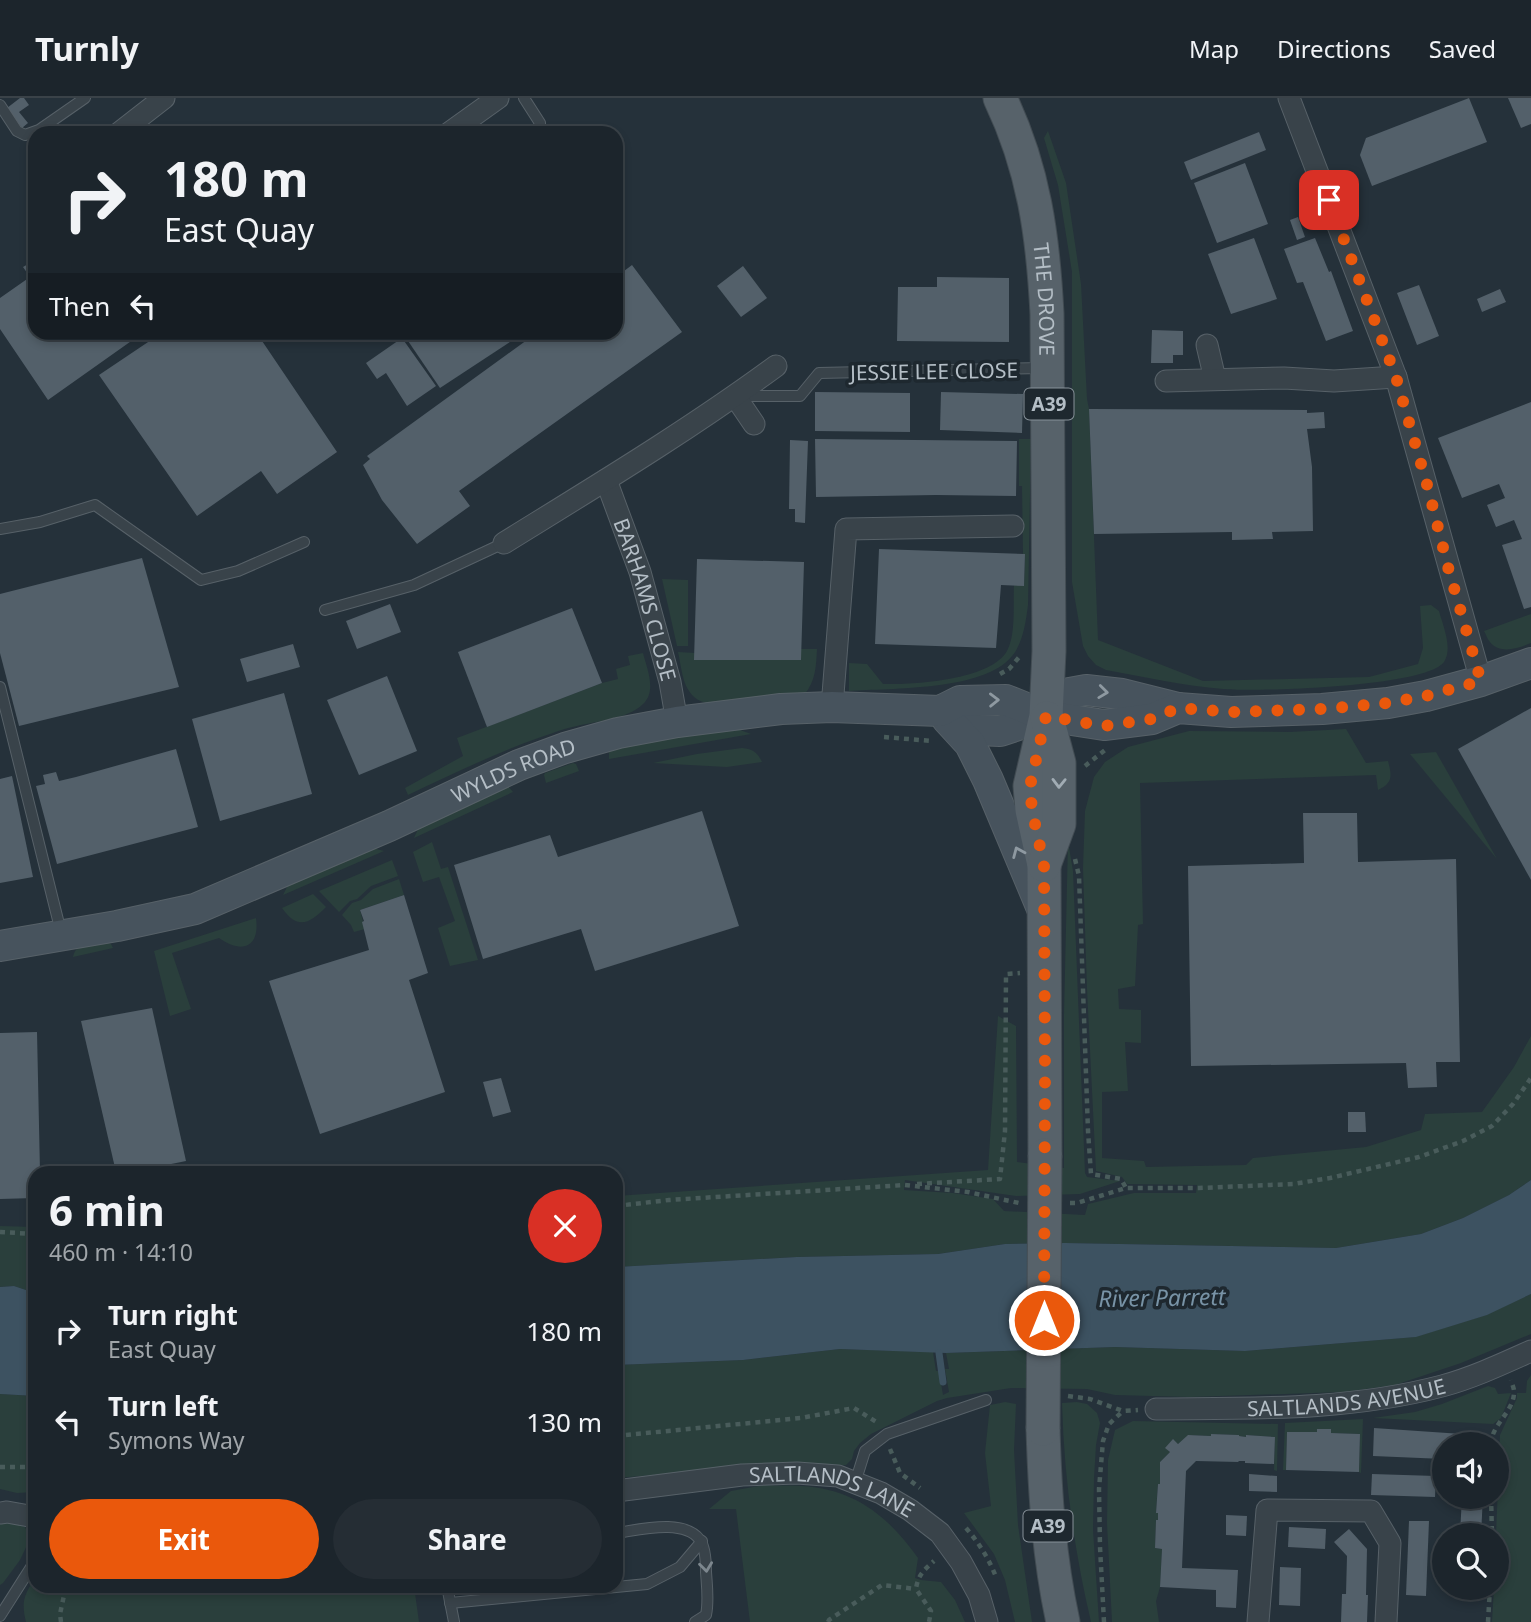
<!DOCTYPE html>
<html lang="en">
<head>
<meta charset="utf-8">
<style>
	:root { --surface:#1c252c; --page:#252d34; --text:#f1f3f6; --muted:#a0a5a9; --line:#3a4248; --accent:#ea580c }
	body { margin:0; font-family:"Noto Sans",sans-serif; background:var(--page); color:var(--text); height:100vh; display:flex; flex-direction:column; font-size:26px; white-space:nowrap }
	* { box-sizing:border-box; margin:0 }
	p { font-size:23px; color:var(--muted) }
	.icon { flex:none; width:38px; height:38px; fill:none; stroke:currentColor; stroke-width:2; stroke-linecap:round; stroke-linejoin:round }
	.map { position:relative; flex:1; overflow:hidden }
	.panel { position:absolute; left:28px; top:1068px; width:595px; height:427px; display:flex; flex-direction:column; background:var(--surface); border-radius:21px; box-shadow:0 4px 10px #0003,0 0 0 2px var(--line) }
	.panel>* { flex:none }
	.top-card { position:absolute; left:28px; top:28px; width:595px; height:214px; border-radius:21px; box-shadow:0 4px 10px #0003,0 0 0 2px var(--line); background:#1c252c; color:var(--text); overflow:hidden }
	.tools { position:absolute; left:1432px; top:1334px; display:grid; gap:14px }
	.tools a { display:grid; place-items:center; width:77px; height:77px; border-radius:50%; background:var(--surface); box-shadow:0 4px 10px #0003,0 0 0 2px var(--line); font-size:35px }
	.pin { position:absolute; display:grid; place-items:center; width:60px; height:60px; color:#fff; margin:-30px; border-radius:14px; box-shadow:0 4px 10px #0006 }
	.me { position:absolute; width:77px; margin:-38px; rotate:0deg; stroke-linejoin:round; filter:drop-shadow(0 0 5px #0008) }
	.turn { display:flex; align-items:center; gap:24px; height:147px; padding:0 21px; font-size:32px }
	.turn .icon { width:91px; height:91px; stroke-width:2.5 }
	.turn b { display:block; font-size:49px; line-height:60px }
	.then { display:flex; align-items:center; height:66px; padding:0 21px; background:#0003; gap:14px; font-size:26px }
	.round { display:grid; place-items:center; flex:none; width:74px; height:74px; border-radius:37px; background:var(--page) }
	.head { display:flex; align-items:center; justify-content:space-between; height:119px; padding:0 21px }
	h1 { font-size:42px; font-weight:700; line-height:52px }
	.action { display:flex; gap:14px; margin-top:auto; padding:14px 21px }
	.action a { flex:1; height:80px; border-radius:42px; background:var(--accent); color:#fff; font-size:28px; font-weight:700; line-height:80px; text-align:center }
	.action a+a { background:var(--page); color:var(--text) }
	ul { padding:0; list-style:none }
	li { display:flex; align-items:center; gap:21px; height:91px; padding:0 21px }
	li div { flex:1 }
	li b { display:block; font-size:26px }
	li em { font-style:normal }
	header { display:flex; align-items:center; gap:42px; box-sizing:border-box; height:98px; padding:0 35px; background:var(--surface); border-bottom:2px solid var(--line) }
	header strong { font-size:33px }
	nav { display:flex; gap:38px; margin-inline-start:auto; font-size:24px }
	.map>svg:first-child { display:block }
	.green { fill:#2a3f3c }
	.water { fill:#3d5261 }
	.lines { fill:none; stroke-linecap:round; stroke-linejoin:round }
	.stream { stroke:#3d5261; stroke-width:7 }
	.building { fill:#53606a }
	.lane-casing { stroke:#576168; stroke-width:12 }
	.street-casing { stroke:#576168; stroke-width:23 }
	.secondary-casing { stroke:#576168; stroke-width:32 }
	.primary-casing { stroke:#424c53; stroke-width:35 }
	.path { stroke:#495c5b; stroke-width:4.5; stroke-dasharray:5 5; stroke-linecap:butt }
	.lane { stroke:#39434a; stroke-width:10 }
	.street { stroke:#39434a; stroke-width:21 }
	.secondary { stroke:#47535d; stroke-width:30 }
	.primary { stroke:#57626a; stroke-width:33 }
	.primary-bridge-casing { stroke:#424c53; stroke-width:35; stroke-linecap:butt }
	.primary-bridge { stroke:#57626a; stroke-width:33 }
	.oneway { stroke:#8e99a1 }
	.oneway2 { stroke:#a1acb4 }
	.oneway3 { stroke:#7d878e }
	.route { stroke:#ea580c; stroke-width:12; stroke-dasharray:0 21.6 }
	.labels { text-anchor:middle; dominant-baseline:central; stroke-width:7; stroke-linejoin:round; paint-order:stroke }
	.shield { fill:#1e282f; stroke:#879199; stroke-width:2 }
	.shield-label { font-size:19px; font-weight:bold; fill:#b4bec6 }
	.street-label { font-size:21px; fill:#b4bec6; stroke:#1e282f }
	.water-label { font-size:23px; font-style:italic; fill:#7893a6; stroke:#1e282f }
</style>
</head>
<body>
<header>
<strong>Turnly</strong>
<nav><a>Map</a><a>Directions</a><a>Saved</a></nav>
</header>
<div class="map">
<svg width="1531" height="1524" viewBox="0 0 1531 1524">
	<rect width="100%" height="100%" fill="#25313a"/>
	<g class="green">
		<path d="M1048,33L1066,85L1081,186L1087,301L1089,311L1098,542L1203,583L1369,579L1418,566L1423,550L1420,508L1431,507L1439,513C1443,528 1453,550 1444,564C1426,589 1257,594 1223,591C1184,588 1145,579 1106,572L1096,567L1088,558L1083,548L1072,484V174L1058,87L1044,40Z"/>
		<path d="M1019,341H1031L1028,507C1026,523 1023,545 1012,558C984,593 891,590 849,593V565L867,566L883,586C913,587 991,582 1007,553C1016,537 1013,506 1014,487H1024L1025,456H1023L1022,388H1019Z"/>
		<path d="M662,481L688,482V548H677Z"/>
		<path d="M1531,516V545C1519,550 1500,557 1490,544C1487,541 1486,536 1484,533Z"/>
		<path d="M801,551H817C816,568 816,583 804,597L711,606C683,602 683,577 678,554L695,555V562H800Z"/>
		<path d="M643,555C647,571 657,593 643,606C628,621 597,623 577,628C565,630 553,635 541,639C496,655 452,676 408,697L405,690L463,658L457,640L602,585L618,581L616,571L630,567L628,558Z"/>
		<path d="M732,629L751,636L609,661V652L610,651Z"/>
		<path d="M1346,631L1366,665L1388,663C1392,678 1393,685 1378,692L1376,677L1140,685L1143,826L1138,827L1135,888L1118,891L1119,911L1141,912V945L1125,944L1128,993L1102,994V1060L1144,1063L1146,1069L1246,1067L1253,1060L1366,1049L1421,1032L1425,1016L1482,1014L1514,969L1531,938V1082L1509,1097L1463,1120L1421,1136L1336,1150L1065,1145L1005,1146L938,1156L797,1159L616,1169V1098L988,1072L998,918L1016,928L1017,1064L1064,1070V916L1068,743L1073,773L1085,1075L1087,1079L1120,1083L1080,1096L1016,1098L905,1082L904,1092L953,1095L993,1101L1004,1113L1085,1117L1088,1106L1134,1095H1196L1197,1087L1127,1086L1122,1079L1096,1073L1087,891L1083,770L1085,713L1094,679L1105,664L1128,649L1189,633L1290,634Z"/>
		<path d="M742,650C753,651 757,654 762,664L727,669L653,665L697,656Z"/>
		<path d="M1436,654L1497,761L1410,656Z"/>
		<path d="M573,665L576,666L579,673L546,685L544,677L545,675Z"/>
		<path d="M508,688L513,694L414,740L418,731L424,725Z"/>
		<path d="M432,744L441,771L448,769L478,862L450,868L438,830L455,823L439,779L423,784L413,754Z"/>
		<path d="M373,750L384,753L283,797L288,787Z"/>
		<path d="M392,762L398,778L371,788L357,801L350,803L339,814L319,793Z"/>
		<path d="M399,781L404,797L360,812L365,831L354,834L351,827L342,817L352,805L361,802L373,791Z"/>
		<path d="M313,796L326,809C310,825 298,833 282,810Z"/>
		<path d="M256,820C260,850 242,856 219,840L172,855L191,911L170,918L154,853Z"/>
		<path d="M105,843L111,846L113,850L73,859C76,844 92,845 105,843Z"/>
		<path d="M0,1128L35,1129V1195L14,1188L0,1189Z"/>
		<path d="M1531,1196V1236L1461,1265L1395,1287L1344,1294L1190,1299L1115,1297L1087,1291L1011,1290L947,1300L937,1303L871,1336L860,1345L854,1353L852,1361L846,1367L833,1368L804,1365L616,1380V1267L743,1262L840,1251L933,1254L936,1273H939L943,1297L949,1294L945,1271H949L946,1255L1115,1249L1245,1253L1415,1239L1486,1217Z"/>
		<path d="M1531,1277V1524H1492L1494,1489H1496V1437L1500,1337L1517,1300V1295H1526L1527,1283Z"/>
		<path d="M1488,1288L1495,1290L1498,1296L1511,1295L1501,1320L1493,1326L1373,1320L1415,1314L1442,1306Z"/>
		<path d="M0,1296L35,1298V1394L17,1395L0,1391Z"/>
		<path d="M1005,1304L1016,1306L1014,1352L1018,1427L1032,1524H1015L1005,1482L994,1456L964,1415L991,1408L985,1355L990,1307Z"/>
		<path d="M1077,1304L1087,1306L1097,1315L1100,1325L1096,1347L1094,1380L1093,1432L1099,1524H1091C1074,1451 1064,1379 1062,1305Z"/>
		<path d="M1363,1321L1361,1375L1359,1374L1360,1336L1331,1335V1331H1317V1334H1287L1286,1372H1283L1285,1325Z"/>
		<path d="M1133,1323L1278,1326L1277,1373L1274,1372L1275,1339L1247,1337L1246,1339L1239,1338V1337L1211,1336V1338L1189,1337L1178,1346L1173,1342L1166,1350L1170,1354L1160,1364V1386H1158L1156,1414L1158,1415V1422H1156L1155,1450L1162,1451L1160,1489L1156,1503L1159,1524H1112L1107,1425L1108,1362L1115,1332Z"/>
		<path d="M764,1387C777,1388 790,1387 802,1388C855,1391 889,1419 918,1460L915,1480L921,1482L941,1484L955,1502L965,1524H750L736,1411H709L731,1393Z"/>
		<path d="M11,1423L25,1429L30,1441L20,1462L3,1485L0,1487V1425Z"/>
		<path d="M35,1480V1488H414L419,1524H26C21,1504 24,1497 35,1480Z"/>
	</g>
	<g class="water">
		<path d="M1531,1082V1196L1487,1217L1416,1239L1245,1253L1115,1249L946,1255L840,1251L743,1262L616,1267V1169L797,1159L938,1156L1005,1146L1065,1145L1336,1150L1421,1136L1463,1120L1509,1097Z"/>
		<path d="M14,1188L35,1195V1298L0,1296V1189Z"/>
	</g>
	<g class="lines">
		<path class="stream" d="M939,1255L943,1284"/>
	</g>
	<g class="building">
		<path d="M20,0H24L29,7L19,14L28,25L22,30L7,10Z"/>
		<path d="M1469,0L1487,44L1372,88L1360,57L1366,40Z"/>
		<path d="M1508,0H1531V26L1521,30Z"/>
		<path d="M165,26L169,35H152Z"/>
		<path d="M1259,34L1266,52L1191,82L1184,64Z"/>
		<path d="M1245,65L1268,126L1217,145L1194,85Z"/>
		<path d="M1298,119L1305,139L1297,142L1290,122Z"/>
		<path d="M1254,140L1277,201L1231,216L1208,156Z"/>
		<path d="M1315,140L1329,174L1331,173L1353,233L1326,243L1303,184L1297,185L1284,151Z"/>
		<path d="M35,162V234H144L48,302L0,231V200L30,179L23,169Z"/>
		<path d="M632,167L682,234L459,393L470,408L417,446L382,402L363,367L370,361L367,358L538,234H616V179Z"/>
		<path d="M743,168L767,200L741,219L717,188Z"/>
		<path d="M937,179L1009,180V244L897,243L898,189H937Z"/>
		<path d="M1419,187L1439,238L1417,247L1397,195Z"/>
		<path d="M1500,191L1506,204L1482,214L1477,201Z"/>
		<path d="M1152,232L1183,233V257H1173V265H1151Z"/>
		<path d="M163,234H256L337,354L277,396L261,373L197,418L99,277Z"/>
		<path d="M408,234H525L440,290L404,237Z"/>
		<path d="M402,240L436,288L407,308L386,275L377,281L366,265Z"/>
		<path d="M815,294L910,295V334L815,333Z"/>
		<path d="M941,294L1023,296L1022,335L940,332Z"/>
		<path d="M1531,304V509L1524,511L1502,447L1522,441L1514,422L1496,429L1487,407L1505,400L1499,386L1462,400L1438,340Z"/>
		<path d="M1089,311L1307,312V315L1324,314L1325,330L1307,331L1312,369L1313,433L1272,434L1273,441L1232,442V434L1094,436Z"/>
		<path d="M815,341L1017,343L1016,398L936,397L816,399Z"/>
		<path d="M790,342L808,343L805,425L795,424V411H789Z"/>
		<path d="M879,451L1025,456L1024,488L1001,487L996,550L875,546Z"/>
		<path d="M142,460L179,589L19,628L0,555V496Z"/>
		<path d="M697,461L804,464L801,562H694Z"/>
		<path d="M390,506L401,534L357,551L346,523Z"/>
		<path d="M572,510L602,585L487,629L458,554Z"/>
		<path d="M293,546L300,569L247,584L240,561Z"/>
		<path d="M387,578L417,653L359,677L327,602Z"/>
		<path d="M284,595L312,696L220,723L192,621Z"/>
		<path d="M1531,610V782L1458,651Z"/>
		<path d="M176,651L198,729L57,766L36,688L45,686L43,677L56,674L59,683L76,679Z"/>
		<path d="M12,678L33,779L0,785V681Z"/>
		<path d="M702,713L739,828L595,873L581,831L483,861L454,767L550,737L558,759Z"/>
		<path d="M1303,715H1357L1358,764L1456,761L1460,964H1436L1437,989L1408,990L1406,965L1191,968L1188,768L1304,765Z"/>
		<path d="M404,797L428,875L409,882L445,994L320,1036L269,883L369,852L362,824L364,823L360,812Z"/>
		<path d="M152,910L186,1063L132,1074H116L81,923Z"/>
		<path d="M37,934L40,1074H35V1100L0,1101V935Z"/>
		<path d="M501,980L511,1014L493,1019L483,984Z"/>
		<path d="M1348,1014H1365L1366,1034H1348Z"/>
		<path d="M1374,1330L1462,1336L1471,1346H1444V1361L1373,1358Z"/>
		<path d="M1317,1331H1331V1335L1360,1336L1359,1374L1286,1372L1287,1334H1317Z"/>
		<path d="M1211,1336L1239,1337V1338L1246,1339V1337L1275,1339L1274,1366L1245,1365V1363H1238L1239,1364L1196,1363L1186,1373L1182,1470L1238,1472L1236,1510L1216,1509V1492L1160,1489L1162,1451L1155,1450L1156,1422H1158V1415H1156L1158,1386H1160V1364L1170,1354L1165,1350L1173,1341L1178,1346L1188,1337L1211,1338Z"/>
		<path d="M1249,1376L1277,1378V1394L1249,1393Z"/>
		<path d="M1372,1376L1436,1378L1435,1399L1371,1397Z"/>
		<path d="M1462,1398H1483L1481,1437H1460Z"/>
		<path d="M1226,1417L1247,1418L1246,1438L1226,1437Z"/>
		<path d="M1409,1423H1429L1426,1498L1406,1497Z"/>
		<path d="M1289,1429L1326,1431L1325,1451L1288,1449Z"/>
		<path d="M1349,1431L1367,1451L1366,1497H1368L1367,1524H1341L1342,1496H1346L1347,1458L1334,1444Z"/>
		<path d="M1280,1469L1301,1470L1300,1508L1279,1507Z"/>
		<path d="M1458,1489H1478V1501L1457,1500Z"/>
	</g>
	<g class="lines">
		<defs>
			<g id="lane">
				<path d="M524,0L540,25L536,35"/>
				<path d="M0,7L17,33L25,37L39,32L85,0"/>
				<path d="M740,298H800L819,275L1042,270"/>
				<path d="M0,431L40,424L95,407L201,482L238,473L304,444"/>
				<path d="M325,512L414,487L504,445"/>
				<path d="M0,589L61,834"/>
				<path d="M855,1385L865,1353L887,1336L986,1302"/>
				<path d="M616,1435C639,1432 684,1420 700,1442C705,1449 706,1464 706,1474C707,1489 709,1503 706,1517L695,1524"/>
				<path d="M447,1488L454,1524"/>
				<path d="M450,1505L647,1486L680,1469L702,1443"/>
				<path d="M0,1518L35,1463"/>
			</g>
			<g id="street">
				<path d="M1289,0L1396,279L1481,583"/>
				<path d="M119,35L164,0"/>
				<path d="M449,35L498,0"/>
				<path d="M1207,247L1215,281"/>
				<path d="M1166,283L1284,280L1334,283L1396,279"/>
				<path d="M735,298L754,326"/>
				<path id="s1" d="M606,382L640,474L670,584L677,624"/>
				<path d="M504,445C596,388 689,332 776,268"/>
				<path d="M832,609L846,431L1013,428"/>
				<path id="s2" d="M1156,1311C1252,1310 1347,1313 1442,1288C1472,1280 1502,1266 1531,1253"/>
				<path id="s3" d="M616,1393L742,1377L797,1375L838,1378L881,1395L910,1412L940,1435L961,1464L979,1497L987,1524"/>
				<path d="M0,1415L7,1414L35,1419"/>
				<path d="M1258,1524L1267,1412L1371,1413L1390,1445L1386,1524"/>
			</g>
			<g id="secondary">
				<path d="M940,613L977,632L1000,633L1046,618L1064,596L1086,592L1122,596L1178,610"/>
				<path d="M947,621L970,646L988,682L1043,813"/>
				<path id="s4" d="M0,848L117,828L195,811L389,728L519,667L565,650L618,635L677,624L781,611L832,609L940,613L960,603L1006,602L1046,618L1104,627L1152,621L1178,610L1231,614L1322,611L1388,605L1426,598L1481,583L1531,565"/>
			</g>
			<g id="primary">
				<path id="s5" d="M1000,0C1034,71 1043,138 1047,216L1049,553L1046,618L1030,688L1032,712L1044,767L1045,1057"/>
				<path d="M1044,767L1059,726V665L1047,620"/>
				<path d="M1043,1331C1045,1396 1049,1460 1063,1524"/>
			</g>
		</defs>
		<use href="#lane" class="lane-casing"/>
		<use href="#street" class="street-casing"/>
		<use href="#secondary" class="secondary-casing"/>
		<use href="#primary" class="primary-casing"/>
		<g class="path">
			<path d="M1000,576L1009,571L1021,557"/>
			<path d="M884,639L932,643"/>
			<path d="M1085,668L1105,652"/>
			<path d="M1075,761L1079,778L1088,1033L1091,1076L1121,1081L1126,1090"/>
			<path d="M917,1086L1000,1081L1005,1033L1006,876L1020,875"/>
			<path d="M905,1087L968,1094L1019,1105"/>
			<path d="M1070,1105H1077L1126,1090H1199L1293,1086L1330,1080L1419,1059L1463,1043L1492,1028L1513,1006L1531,980"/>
			<path d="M616,1108L669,1102L905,1087"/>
			<path d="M0,1134L35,1136"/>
			<path d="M1068,1298L1090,1301L1123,1313L1138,1312"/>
			<path d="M616,1338L801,1320L854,1310L878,1325"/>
			<path d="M1491,1346C1491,1327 1515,1313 1514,1293C1514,1290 1512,1286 1511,1282"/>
			<path d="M890,1351L900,1375L920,1390"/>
			<path d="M0,1369H35"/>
			<path d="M1491,1398L1492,1437"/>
			<path d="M966,1430C979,1445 989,1461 996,1479"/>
			<path d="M61,1524L60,1516L66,1488"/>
			<path d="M828,1524L829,1522L882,1487L916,1491"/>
			<path d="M929,1524L931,1513L916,1491C918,1477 923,1473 934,1463"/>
			<path d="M1104,1524L1100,1449L1099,1391L1103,1343L1109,1326L1123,1313"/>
			<path d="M1488,1524L1490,1489"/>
		</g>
		<use href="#lane" class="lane"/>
		<use href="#street" class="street"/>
		<use href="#secondary" class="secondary"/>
		<use href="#primary" class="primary"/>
		<defs>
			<path id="primary-bridge" d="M1043,1331L1045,1057"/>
		</defs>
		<use href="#primary-bridge" class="primary-bridge-casing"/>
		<use href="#primary-bridge" class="primary-bridge"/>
	</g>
	<defs><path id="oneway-chevron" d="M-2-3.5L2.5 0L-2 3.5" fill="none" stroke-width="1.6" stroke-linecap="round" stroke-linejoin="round" transform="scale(1.75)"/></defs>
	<g class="oneway">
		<use href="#oneway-chevron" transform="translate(1103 594) rotate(7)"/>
		<use href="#oneway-chevron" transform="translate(994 602) rotate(-1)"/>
		<use href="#oneway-chevron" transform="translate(1018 754) rotate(-113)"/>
	</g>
	<use class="oneway2" href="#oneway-chevron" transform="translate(1059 685) rotate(91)"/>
	<use class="oneway3" href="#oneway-chevron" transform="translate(706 1469) rotate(83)"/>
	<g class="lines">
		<path class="route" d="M1044,1222L1045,974L1044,767L1032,712L1030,688L1046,618L1104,628L1152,621L1178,610L1231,614L1322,611L1388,605L1426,598L1481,583L1448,469L1428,390L1396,279L1329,102"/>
	</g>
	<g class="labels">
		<g class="shield">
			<rect x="1024.5" y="290.5" width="49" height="31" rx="5"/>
			<rect x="1023.5" y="1412.5" width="49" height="31" rx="5"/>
		</g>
		<g class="shield-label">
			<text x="1049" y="306">A39</text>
			<text x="1048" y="1428">A39</text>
		</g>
		<g class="street-label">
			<text stroke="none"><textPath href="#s5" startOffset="208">THE DROVE</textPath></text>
			<text transform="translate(934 273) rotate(-1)">JESSIE LEE CLOSE</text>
			<text stroke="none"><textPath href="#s1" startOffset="126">BARHAMS CLOSE</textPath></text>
			<text stroke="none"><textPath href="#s4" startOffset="546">WYLDS ROAD</textPath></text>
			<text stroke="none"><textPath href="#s2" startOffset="191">SALTLANDS AVENUE</textPath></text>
			<text stroke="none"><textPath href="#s3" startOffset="220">SALTLANDS LANE</textPath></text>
		</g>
		<g class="water-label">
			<text transform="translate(1162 1199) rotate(-1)">River Parrett</text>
		</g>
	</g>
</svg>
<div class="tools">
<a><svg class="icon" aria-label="sound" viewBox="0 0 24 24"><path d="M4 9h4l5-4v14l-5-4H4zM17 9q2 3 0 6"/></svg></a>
<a><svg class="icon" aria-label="search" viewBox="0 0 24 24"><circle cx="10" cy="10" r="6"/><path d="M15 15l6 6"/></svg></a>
</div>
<div class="pin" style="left:1329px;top:102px;background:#d93025"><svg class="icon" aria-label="arrive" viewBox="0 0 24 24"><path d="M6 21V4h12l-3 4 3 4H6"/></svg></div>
<svg class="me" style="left:1044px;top:1222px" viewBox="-20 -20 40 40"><circle r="17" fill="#ea580c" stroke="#fff" stroke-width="3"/><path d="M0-11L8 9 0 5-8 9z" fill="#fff"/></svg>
<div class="top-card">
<div class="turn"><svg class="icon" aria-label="right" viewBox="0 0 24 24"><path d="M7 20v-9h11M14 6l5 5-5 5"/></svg><div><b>180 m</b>East Quay</div></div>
<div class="then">Then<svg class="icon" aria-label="left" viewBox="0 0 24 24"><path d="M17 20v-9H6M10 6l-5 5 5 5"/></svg></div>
</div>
<section class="panel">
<div class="head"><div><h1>6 min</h1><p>460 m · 14:10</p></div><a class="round" style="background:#d93025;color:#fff"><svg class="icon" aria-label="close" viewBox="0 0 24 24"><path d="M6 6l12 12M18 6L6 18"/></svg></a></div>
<ul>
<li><svg class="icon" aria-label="right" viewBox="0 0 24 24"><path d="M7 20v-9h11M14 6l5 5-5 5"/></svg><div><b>Turn right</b><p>East Quay</p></div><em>180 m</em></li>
<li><svg class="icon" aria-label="left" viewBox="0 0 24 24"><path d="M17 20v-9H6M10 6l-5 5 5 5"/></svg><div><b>Turn left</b><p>Symons Way</p></div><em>130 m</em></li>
</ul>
<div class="action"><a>Exit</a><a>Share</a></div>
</section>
</div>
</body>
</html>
